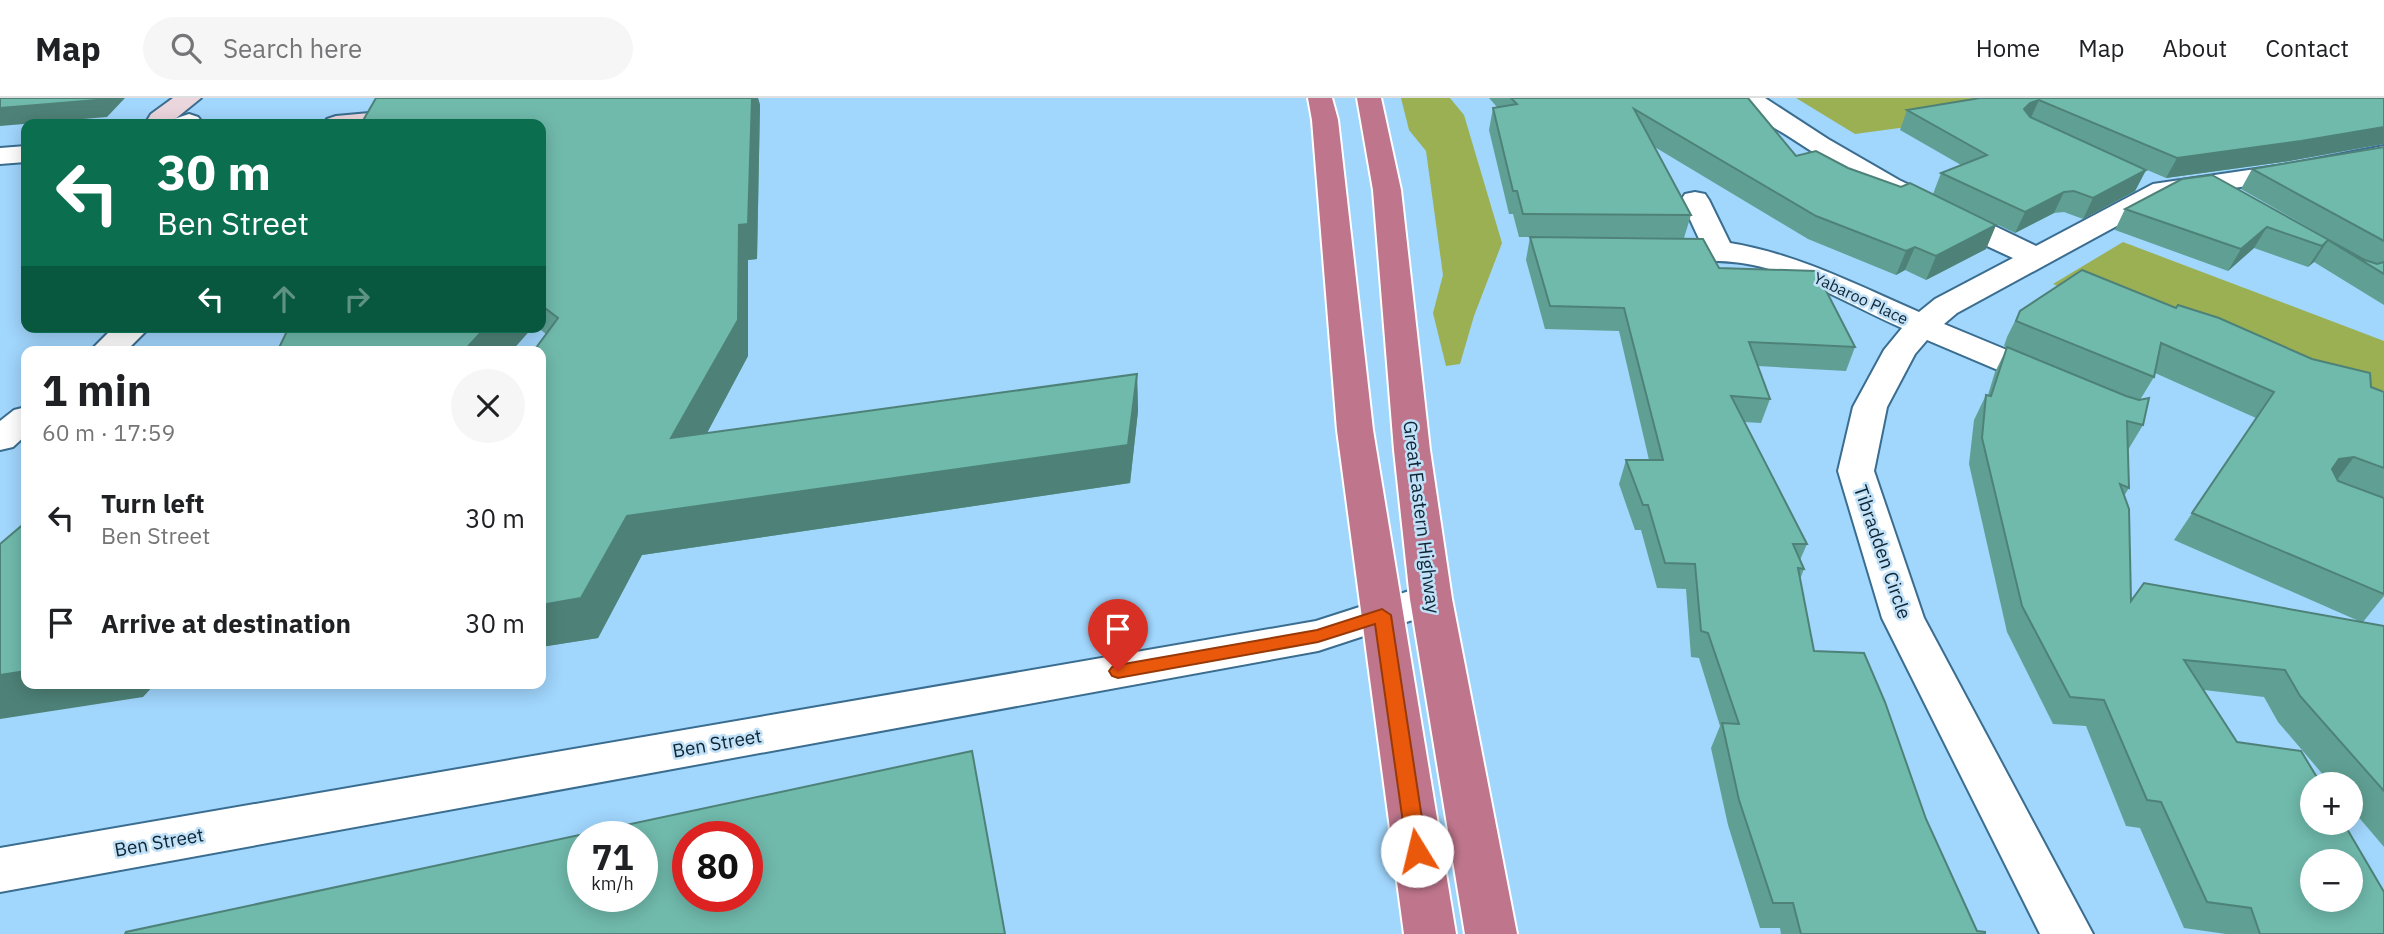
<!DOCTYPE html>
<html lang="en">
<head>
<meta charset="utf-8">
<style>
	:root { --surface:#fff; --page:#f6f6f6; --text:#202124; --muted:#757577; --line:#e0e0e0 }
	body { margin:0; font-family:"IBM Plex Sans",sans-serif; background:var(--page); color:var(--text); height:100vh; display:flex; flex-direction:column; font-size:26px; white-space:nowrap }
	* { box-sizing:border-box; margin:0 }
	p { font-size:23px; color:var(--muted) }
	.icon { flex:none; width:38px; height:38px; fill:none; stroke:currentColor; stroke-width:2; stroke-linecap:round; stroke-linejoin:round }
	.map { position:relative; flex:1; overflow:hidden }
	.panel { position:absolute; left:21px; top:248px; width:525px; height:343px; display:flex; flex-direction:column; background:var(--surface); border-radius:14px; box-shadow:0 4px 18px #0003 }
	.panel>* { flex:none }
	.banner { position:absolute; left:21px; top:21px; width:525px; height:214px; border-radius:14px; box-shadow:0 4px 18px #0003; background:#0b6e4f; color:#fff; overflow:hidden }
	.fabs { position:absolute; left:2300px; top:674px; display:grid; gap:14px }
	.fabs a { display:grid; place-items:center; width:63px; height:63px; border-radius:50%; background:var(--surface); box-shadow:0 4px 18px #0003; font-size:35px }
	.speed { position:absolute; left:567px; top:723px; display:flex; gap:14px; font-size:35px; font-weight:700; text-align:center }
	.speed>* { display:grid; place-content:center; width:91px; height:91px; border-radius:50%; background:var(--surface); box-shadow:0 4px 18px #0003; line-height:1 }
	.speed small { font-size:18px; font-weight:400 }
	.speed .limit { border:10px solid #d22; background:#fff; color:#111 }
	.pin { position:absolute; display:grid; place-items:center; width:60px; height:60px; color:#fff; margin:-72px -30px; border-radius:50% 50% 50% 0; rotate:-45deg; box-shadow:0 0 7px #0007 }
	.pin .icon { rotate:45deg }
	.me { position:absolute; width:77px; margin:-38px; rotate:351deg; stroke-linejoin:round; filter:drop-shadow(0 0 5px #0008) }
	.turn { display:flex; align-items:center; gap:24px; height:147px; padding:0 21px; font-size:32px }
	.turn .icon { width:91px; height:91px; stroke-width:2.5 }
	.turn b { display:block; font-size:49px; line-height:60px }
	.lanes { display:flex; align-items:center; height:66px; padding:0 21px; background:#0003; justify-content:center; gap:35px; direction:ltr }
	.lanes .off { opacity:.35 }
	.round { display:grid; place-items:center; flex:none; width:74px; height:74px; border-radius:37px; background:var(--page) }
	.head { display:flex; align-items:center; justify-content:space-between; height:119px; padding:0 21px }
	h1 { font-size:42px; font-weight:700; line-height:52px }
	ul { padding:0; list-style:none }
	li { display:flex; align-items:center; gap:21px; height:105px; padding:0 21px }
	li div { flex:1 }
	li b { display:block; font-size:26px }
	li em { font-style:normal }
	header { display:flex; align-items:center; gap:42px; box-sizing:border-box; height:98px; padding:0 35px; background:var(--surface); border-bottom:2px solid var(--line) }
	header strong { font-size:33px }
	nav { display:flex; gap:38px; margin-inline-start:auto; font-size:24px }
	.search { width:490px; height:63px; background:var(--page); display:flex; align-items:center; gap:18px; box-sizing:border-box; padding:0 24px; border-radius:38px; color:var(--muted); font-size:26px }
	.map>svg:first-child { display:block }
	.green { fill:#9bb053 }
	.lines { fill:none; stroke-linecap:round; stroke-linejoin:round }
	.street-casing { stroke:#3a6d8f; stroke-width:4 }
	.secondary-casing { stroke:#3a6d8f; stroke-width:4 }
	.highway-casing { stroke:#fff; stroke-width:4 }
	.street { fill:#fff; fill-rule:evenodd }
	.secondary { fill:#ecd6dd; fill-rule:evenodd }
	.highway { fill:#bf768d; fill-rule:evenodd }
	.wall { fill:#60a094; fill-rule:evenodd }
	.shaded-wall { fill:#4e8278 }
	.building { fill:#70baac; stroke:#4e8278; stroke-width:2; fill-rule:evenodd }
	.route { fill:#ea580c; stroke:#983908; stroke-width:2 }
	.labels { text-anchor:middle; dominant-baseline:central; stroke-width:5; stroke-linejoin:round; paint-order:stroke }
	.far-street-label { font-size:16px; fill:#0f2533; stroke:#c1e1f8 }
	.street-label { font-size:19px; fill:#0f2533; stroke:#c1e1f8 }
</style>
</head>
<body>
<header>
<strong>Map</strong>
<div class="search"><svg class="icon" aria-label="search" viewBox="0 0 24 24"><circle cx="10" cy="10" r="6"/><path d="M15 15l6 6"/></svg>Search here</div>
<nav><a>Home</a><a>Map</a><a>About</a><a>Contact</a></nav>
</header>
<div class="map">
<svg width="2384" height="836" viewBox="0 0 2384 836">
	<rect width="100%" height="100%" fill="#a1d6fd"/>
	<g class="green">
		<path d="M1401,0H1450L1464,17L1502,145L1474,218L1460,266L1446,268L1433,215L1443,177L1426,53L1409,32Z"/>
		<path d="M1796,0H2122L1855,36Z"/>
		<path d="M2123,144L2384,243V315L2053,186Z"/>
	</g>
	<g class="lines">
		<defs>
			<g id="street">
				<path d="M1737,0H1765L1828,41L1899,82L2036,148L2153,86L2290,66L2384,48V64L2290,82L2170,99L1957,215L1944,226L2062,275L2067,282L2062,289L2050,292L2038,289L1927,242L1915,256L1887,309L1874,373L1924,520L2093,836H2040L1882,520L1838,373L1853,309L1884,252L1902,230C1854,209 1804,178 1753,167C1718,159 1680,166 1646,157L1641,151L1646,145L1656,142L1700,143L1681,102L1685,96L1695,94L1705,96L1709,102L1730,145C1797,156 1857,187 1919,214L1935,201L2013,160C1935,125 1859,85 1788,38C1772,28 1748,16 1737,0Z"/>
				<path d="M189,16L198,19L202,24L200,26H170L174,21Z"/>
				<path d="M26,48V64L0,66V50Z"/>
				<path d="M114,229H150L125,254H89Z"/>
				<path d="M26,309V337L13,349L0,352V323L14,312Z"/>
				<path d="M1431,486L1446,491L1452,501L1446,511L1318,553L0,794V750L1316,523Z"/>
			</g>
			<g id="secondary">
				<path d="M173,0H201L169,26H145L151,16Z"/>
				<path d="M414,11L423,14L427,19L423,24L323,26L327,21L336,18Z"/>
			</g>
			<g id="highway">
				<path d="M1308,0H1332L1338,22L1373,332L1456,836H1404L1337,332L1312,22Z"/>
				<path d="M1357,0H1381L1401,92L1430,352L1452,501L1517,836H1465L1410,501L1394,352L1373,92Z"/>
			</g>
		</defs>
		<use href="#street" class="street-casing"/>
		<use href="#secondary" class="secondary-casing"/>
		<use href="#highway" class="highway-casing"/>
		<use href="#street" class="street"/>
		<use href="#secondary" class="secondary"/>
		<use href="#highway" class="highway"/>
	</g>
	<g class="wall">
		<path d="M752,0H758L760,7L757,161L748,162V258L707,335L1137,276L1138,313L1130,385L642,457L598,540L541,549V254L546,236L537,229H541V26Z"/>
		<path d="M1489,0H1748L1796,58L1848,70L1996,127L1986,151L1926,182L1905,172L1896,177L1808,141L1653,48L1691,117L1684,140L1519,139L1513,116H1509L1489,32L1493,10L1497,9Z"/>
		<path d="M1980,0H2384L2290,63L2166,80L2103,53L2146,72L2135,93L2083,121L2064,114L2054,115L2015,135L1933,96L1941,75L1961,67L1900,32L1907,12Z"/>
		<path d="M2384,49V207L2314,164L2308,169L2254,150L2228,173L2115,132L2125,111L2212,77L2367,163L2241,91L2252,71Z"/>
		<path d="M1530,139L1719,170L1855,249L1846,273L1758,268L1770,301L1761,325L1744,324L1807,446L1800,462L1804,471L1800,481L1814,553L1926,721L1977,833L1985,836H1781L1780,830H1760L1728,727L1711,650L1720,628L1699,560L1691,559L1686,491L1657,490L1641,432H1635L1619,386L1626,362H1649L1619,233L1545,231L1526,162Z"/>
		<path d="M2020,213L2371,289L2384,294V498L2363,524L2384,528V749L2350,709V686H2331L2278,624L2264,599L2204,592L2237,644L2384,836H2226L2184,830L2140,730L2126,728L2086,628L2053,626L2007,534L1969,366L1974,322L1986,297H1988L1995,274L2007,250L2004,248L2007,239ZM2155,275L2256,320L2174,442L2361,524L2131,503L2124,398L2129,390L2128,352L2143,327L2140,302L2154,279Z"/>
	</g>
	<g class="shaded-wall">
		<path d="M99,0H125L107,19L0,28V10Z"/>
		<path d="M752,0H758L760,7L757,161L748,162V258L684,378L671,340L739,127Z"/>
		<path d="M2039,2L2030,22L2024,11L2030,5Z"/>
		<path d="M2384,29V46L2290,63L2166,80L2177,60Z"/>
		<path d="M2146,72L2135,93L2083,121L2093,100Z"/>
		<path d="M2064,94L2054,115L2015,135L2025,114Z"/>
		<path d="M1996,127L1986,151L1926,182L1936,158Z"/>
		<path d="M2267,129L2254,150L2228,173L2241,151Z"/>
		<path d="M2328,142L2314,164L2308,169L2322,148Z"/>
		<path d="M1915,149L1905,172L1896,177L1906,153Z"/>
		<path d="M486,229H533L511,254H463Z"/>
		<path d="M1137,276L1138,313L1130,385L642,457L598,540L541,549V507L627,418Z"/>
		<path d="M2354,359L2334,386L2319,388L2339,361Z"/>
		<path d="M26,573V586H155L143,599L0,621V577Z"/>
	</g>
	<g class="building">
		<path d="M0,0H99L97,2L0,10Z"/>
		<path d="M376,0H752L748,126L739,127L738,222L671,340L1137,276L1128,347L627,418L581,500L541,507V254H533L558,220L541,207V26H361Z"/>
		<path d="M1511,0H1748L1796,58L1816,53L1848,70L1901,89L1910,85L1996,127L1936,158L1915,149L1906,153L1816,118L1634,11L1691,117L1523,116L1517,93H1513L1493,10L1517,6Z"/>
		<path d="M1980,0H2384V29L2301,43L2177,60L2039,2L2030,5L2024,11L2030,19L2146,72L2093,100L2074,93L2064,94L2025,114L1941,75L1987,57L1907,12Z"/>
		<path d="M2384,49V143L2252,71Z"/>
		<path d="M2212,77L2365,162L2377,166L2384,164V176L2328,142L2322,148L2267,129L2241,151L2125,111L2182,81Z"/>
		<path d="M1530,139L1703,141L1719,170L1816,173L1855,249L1749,244L1770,301L1731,298L1807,446H1793L1804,471L1798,470L1814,553L1864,555L1885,604L1926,721L1977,833L1985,834V836H1801L1793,805H1773L1739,702L1722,625L1739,626L1708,535L1701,533L1695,466L1665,465L1648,407H1643L1626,362H1663L1624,210L1550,208Z"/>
		<path d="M2082,172L2176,210L2178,207L2219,220L2312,261L2370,275L2371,289L2384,294V370L2354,359L2339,361L2332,371L2338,383L2384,400V496L2192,415L2274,294L2161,245L2154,279L2016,223L2020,213Z"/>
		<path d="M289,229H486L463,254H277Z"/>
		<path d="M2007,249L2126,298L2139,302L2149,300L2143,327L2127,323L2129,390L2120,386L2129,411L2131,503L2144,485L2384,528V693L2300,598L2285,572L2184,562L2237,644L2301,653L2321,686H2312V724H2343L2384,794V836H2260L2251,810L2207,804L2161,704L2147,702L2104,602L2070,599L2022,508L1982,340L1986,297L1991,298ZM2312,763H2350V802H2312Z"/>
		<path d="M26,424V573L0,577V446Z"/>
		<path d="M972,653L1005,836H125L126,834ZM583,738H642V798H583ZM688,738H747V798H688Z"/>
	</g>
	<path class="route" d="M1382,511L1391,517L1427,753L1424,760L1417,762L1410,760L1407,753L1375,526L1318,544L1118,580L1112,578L1109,573L1112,569L1118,567L1317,532Z"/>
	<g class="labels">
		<g class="far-street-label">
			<text transform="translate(1861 200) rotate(25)">Yabaroo Place</text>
		</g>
		<g class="street-label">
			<text transform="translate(1422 419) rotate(83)">Great Eastern Highway</text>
			<text transform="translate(1883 454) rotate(71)">Tibradden Circle</text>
			<text transform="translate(717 645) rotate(-10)">Ben Street</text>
			<text transform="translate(159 744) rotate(-10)">Ben Street</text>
		</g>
	</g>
</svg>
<div class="fabs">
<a>+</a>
<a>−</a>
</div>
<div class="speed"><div>71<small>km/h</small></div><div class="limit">80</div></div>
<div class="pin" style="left:1118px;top:573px;background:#d93025"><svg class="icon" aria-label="arrive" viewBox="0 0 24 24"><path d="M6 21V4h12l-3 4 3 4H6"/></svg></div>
<svg class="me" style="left:1417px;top:753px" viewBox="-20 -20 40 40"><circle r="19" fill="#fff"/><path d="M0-13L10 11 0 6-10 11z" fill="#ea580c"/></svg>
<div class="banner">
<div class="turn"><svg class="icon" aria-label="left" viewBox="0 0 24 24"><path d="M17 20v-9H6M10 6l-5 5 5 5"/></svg><div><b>30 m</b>Ben Street</div></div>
<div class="lanes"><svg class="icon" aria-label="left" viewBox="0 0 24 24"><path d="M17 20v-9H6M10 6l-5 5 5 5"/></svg><svg class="icon off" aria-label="ahead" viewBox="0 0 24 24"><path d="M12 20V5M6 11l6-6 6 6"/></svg><svg class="icon off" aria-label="right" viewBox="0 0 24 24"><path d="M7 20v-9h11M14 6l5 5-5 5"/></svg></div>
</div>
<section class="panel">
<div class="head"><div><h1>1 min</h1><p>60 m · 17:59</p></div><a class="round"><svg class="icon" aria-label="close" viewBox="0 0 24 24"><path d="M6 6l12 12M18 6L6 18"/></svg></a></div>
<ul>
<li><svg class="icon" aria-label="left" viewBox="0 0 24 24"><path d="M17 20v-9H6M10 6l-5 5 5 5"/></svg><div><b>Turn left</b><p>Ben Street</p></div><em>30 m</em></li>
<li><svg class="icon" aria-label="arrive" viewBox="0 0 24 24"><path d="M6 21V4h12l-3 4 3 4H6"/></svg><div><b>Arrive at destination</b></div><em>30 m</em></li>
</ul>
</section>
</div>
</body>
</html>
